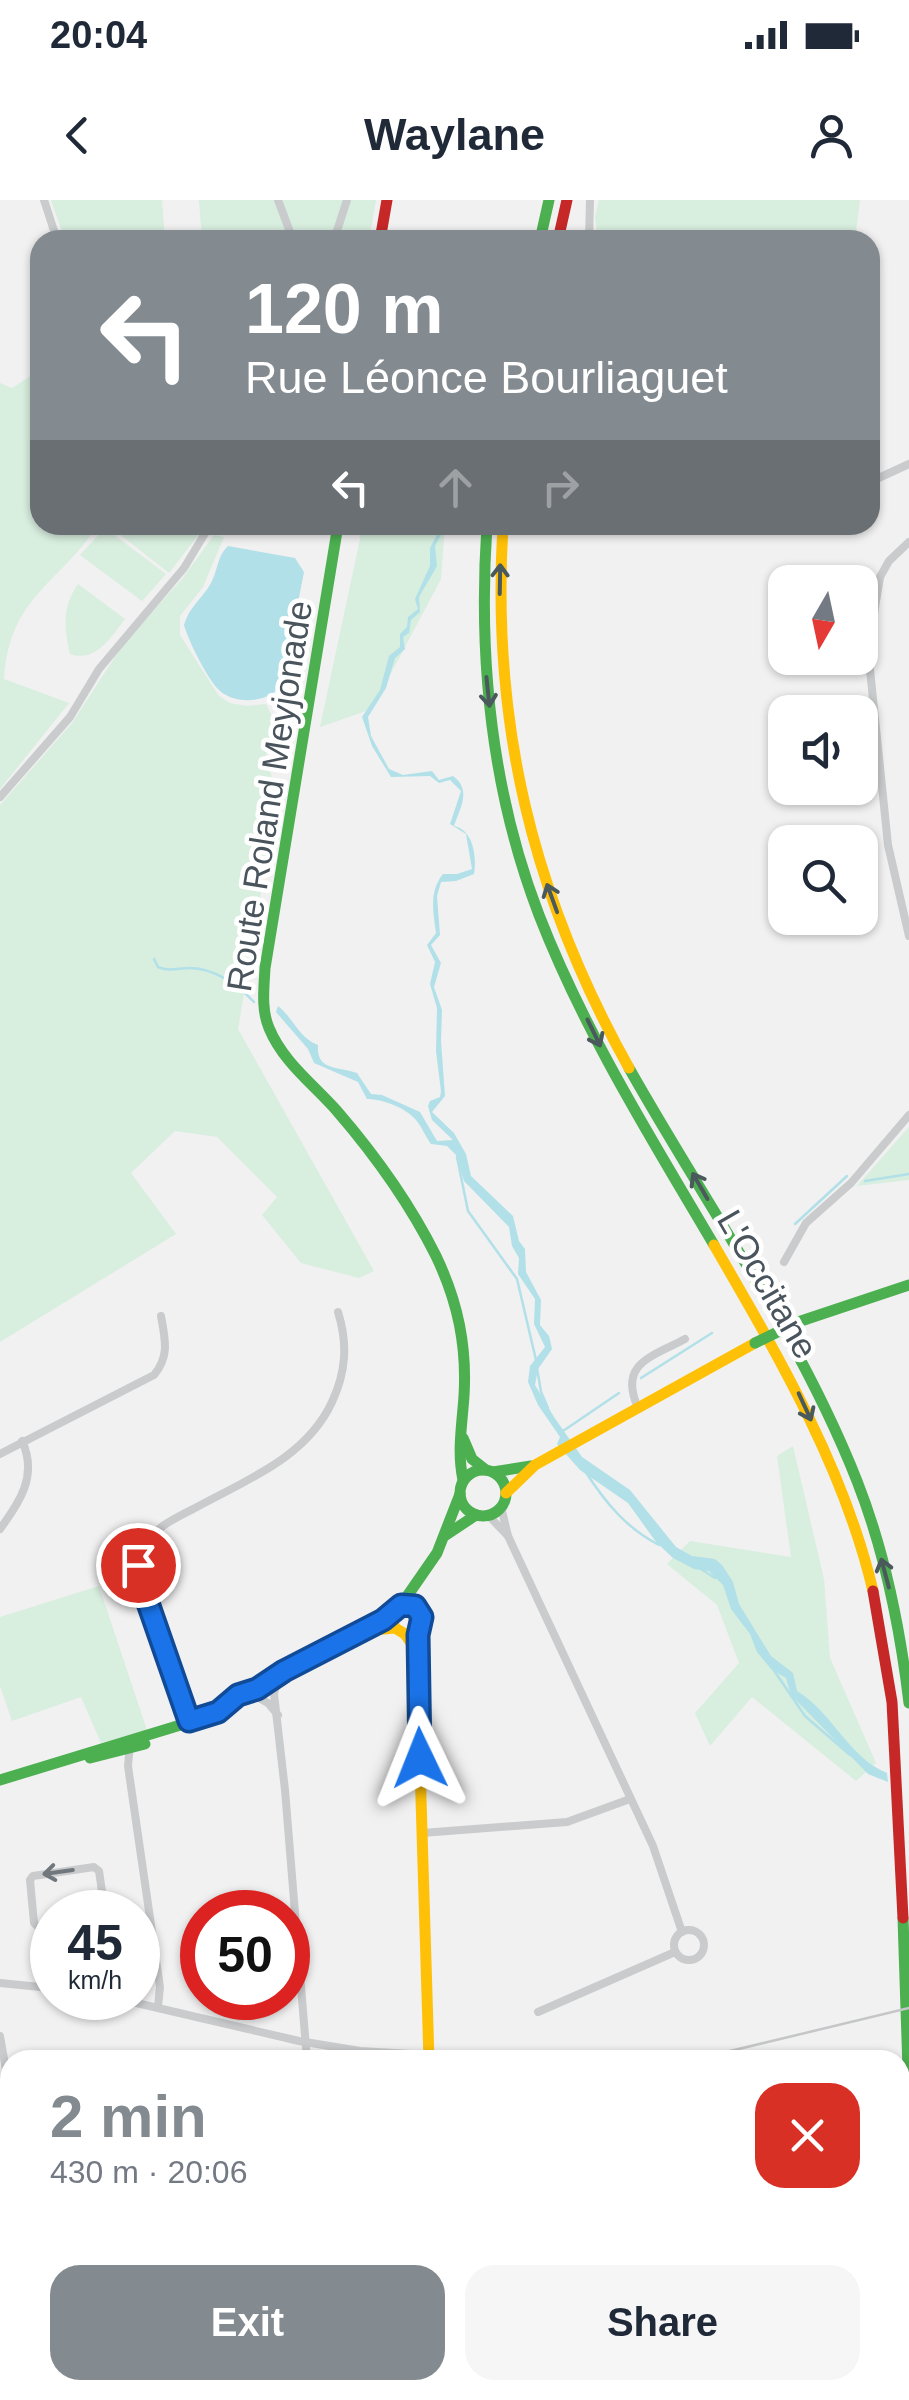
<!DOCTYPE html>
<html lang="en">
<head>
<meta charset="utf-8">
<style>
	:root { --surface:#fff; --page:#f6f6f7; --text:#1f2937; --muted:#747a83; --accent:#848b90 }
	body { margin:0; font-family:Helvetica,sans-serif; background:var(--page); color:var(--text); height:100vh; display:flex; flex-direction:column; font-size:38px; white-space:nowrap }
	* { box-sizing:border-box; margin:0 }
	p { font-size:32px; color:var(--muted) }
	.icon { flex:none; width:55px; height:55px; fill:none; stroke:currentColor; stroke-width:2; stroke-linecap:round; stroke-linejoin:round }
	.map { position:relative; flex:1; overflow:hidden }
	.panel { position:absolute; left:0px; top:1850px; width:910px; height:350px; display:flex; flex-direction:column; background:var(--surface); border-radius:30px 30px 0 0; box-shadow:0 2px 8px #0004 }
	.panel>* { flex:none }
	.banner { position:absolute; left:30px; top:30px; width:850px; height:305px; border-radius:30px; box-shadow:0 2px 8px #0004; background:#848b90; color:#fff; overflow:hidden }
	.needle { width:65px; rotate:189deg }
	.tools { position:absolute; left:768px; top:365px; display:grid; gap:20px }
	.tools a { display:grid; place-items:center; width:110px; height:110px; border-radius:20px; background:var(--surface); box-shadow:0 2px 8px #0004; font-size:50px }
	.speed { position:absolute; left:30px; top:1690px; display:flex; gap:20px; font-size:50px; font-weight:700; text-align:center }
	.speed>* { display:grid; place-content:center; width:130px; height:130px; border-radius:50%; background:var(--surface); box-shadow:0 2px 8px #0004; line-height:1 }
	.speed small { font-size:25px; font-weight:400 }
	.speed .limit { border:15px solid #d22; background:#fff; color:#111 }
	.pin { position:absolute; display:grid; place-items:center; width:85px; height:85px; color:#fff; margin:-42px; border:5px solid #fff; border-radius:50%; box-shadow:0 2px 10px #0007 }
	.me { position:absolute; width:110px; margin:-55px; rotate:358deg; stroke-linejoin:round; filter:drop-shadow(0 0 8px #0008) }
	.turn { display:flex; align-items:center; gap:35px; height:210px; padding:0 50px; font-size:45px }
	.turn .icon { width:130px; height:130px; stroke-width:2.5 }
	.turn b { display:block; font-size:70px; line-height:85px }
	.lanes { display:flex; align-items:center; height:95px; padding:0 50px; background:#0003; justify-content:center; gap:50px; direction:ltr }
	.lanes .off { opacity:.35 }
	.round { display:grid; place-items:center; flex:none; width:105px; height:105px; border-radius:30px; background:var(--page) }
	.headline { display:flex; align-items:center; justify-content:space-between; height:170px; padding:0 50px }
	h1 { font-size:60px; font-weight:700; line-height:75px; color:var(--accent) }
	.cta { display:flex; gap:20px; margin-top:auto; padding:20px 50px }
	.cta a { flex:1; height:115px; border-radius:30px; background:var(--accent); color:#fff; font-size:40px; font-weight:700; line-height:115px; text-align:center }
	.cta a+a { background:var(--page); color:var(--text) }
	.status { display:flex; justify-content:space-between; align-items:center; height:70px; padding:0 50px; background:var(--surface); direction:ltr }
	.status svg { height:28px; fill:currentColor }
	header { display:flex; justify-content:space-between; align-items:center; height:130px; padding:0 50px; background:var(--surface); font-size:45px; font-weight:700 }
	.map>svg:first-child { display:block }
	.green { fill:#d8eedf }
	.water { fill:#b1e0e8 }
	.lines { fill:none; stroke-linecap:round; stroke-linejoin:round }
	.stream { stroke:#b1e0e8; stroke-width:2.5 }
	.street { stroke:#c9cbcc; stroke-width:8 }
	.fast { stroke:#4caf50; stroke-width:11 }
	.slow { stroke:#ffc107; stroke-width:11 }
	.jam { stroke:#c62828; stroke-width:11 }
	.rail { stroke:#c5c6c7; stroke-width:2.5 }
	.fast-bridge { stroke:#4caf50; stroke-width:11 }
	.oneway { stroke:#4a595b }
	.oneway2 { stroke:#70787e }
	.route-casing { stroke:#114b97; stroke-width:25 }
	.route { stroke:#1a73e8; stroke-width:18 }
	.labels { text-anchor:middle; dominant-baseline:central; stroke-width:9; stroke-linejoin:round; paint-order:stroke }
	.street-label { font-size:35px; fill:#4a545c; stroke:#fff }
</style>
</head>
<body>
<div class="status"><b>20:04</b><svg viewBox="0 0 49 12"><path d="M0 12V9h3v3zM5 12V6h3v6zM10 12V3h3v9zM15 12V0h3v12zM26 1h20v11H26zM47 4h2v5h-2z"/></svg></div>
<header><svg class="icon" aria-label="back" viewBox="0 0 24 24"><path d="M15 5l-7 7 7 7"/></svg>Waylane<svg class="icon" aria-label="person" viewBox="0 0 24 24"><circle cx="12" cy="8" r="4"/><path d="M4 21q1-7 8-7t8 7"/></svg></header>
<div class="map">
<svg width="909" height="2200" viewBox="0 0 909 2200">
	<rect width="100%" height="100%" fill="#f1f1f1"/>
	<g class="green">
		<path d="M51,0H162L165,40H65Z"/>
		<path d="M199,0H376L369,40H202Z"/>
		<path d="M599,0H860L855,40H598L595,17Z"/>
		<path d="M40,170V325H98C59,384 9,397 4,479L69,503L0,589V183L12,188Z"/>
		<path d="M108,325H202V330L169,373Z"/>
		<path d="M357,325H445L441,379L372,509L320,527L360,339Z"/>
		<path d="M105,328L166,374L142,401L80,355Z"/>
		<path d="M214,335L224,337L203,387L180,416V435L219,496L230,503L247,506L266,504L275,522L265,559L278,592L238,829L374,1071L359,1078L301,1063L262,1015L277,997L217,937L175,931L131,973L176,1034L0,1142V605L72,523L124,443L182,379Z"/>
		<path d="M78,384L125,419C111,437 96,463 70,454C64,428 62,407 78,384Z"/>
		<path d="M909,926V980L857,986L909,927Z"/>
		<path d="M793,1246L824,1379L830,1458L876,1563L856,1581L752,1497L710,1546L695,1513L739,1463L717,1405L667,1364L690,1341L791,1357L777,1256Z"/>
		<path d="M99,1386L147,1530L101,1543L81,1497L12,1521L0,1486V1417Z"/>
	</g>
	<g class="water">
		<path d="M442,325H446L435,346L437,366L419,397L420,412L411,420L409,433L403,437L405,449L395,458L386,488L368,517L371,536L389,569L403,575L432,571L439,580L453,576C472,590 460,608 454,626C473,630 477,656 474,674L456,681L441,682L437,696L440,735L431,745L441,763L434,787L442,810L441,841L445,896L432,912L454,933L466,954L471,976L513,1016L519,1041L525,1049L526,1072L541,1100L540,1125L549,1136L552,1149L538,1169L535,1185L554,1217L582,1257L630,1290L676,1347L692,1356L715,1359L722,1365L733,1382L739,1404L771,1456L793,1473L797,1491C832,1512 849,1558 887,1573L888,1582L868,1574L791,1495L786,1478L771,1469L757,1452L750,1434L731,1409L723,1385L709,1371L694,1369L673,1358L656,1342L628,1303L580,1270L557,1244L560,1237L538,1205L528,1182L530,1166L545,1147L534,1124L535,1099L518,1074L519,1058L512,1046L509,1027L464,981L456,955L447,946L431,944C425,936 422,927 416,920C406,908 383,899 367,899L358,882L314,863L308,849L276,812L278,806C294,819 299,838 318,845C316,871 338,866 357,873L371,894L382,895L420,912L437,941L453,940L432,920L428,906L430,901L440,897L441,891L436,851L437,808L430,784L435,762L427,745L436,733C433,712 429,691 443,674H457L472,669L466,634L450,624L461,591L450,580L439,583L430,576L391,577L372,546L362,517L380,490L389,456L400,447V434L407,427L408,417L418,409L415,399L430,366V348Z"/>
		<path d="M228,346L295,358L304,372L282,484C270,503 234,506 218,489C207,478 188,440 184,425C189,407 202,399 211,383C218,370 217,356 228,346Z"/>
	</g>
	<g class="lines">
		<g class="stream">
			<path d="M154,759L158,767C170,772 178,768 190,768C214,768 238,785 254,802"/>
			<path d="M457,957L468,1011L517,1079L536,1160"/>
			<path d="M865,981L909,974"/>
			<path d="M795,1024L847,976"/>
			<path d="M537,1168L541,1192L548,1208"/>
			<path d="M641,1178L712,1133"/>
			<path d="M563,1231L619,1193"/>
			<path d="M585,1271C605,1302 626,1328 659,1345"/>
			<path d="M701,1369L715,1378"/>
			<path d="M773,1469L805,1516L850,1555"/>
		</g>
		<g class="street">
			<path d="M44,0L57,40"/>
			<path d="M278,0L293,40"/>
			<path d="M334,40L347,0"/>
			<path d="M589,40L590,0"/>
			<path d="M870,282L909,264"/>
			<path d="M909,342L889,361L880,377L868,450L888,645L909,736"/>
			<path d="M0,597L70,517L99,469L184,368L210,325"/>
			<path d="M784,1062L806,1023L851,983L909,915"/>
			<path d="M638,1208C618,1163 652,1157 685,1139"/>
			<path d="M0,1254L154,1175C170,1156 165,1139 161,1116"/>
			<path d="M505,1299L502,1311L508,1336L653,1646L682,1732"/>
			<path d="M488,1315L508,1336"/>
			<path d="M0,1329C20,1302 38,1275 22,1241"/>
			<path d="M276,1485L274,1494L285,1590L307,1860"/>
			<path d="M257,1497L268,1503L278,1515"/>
			<path d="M189,1521L141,1383V1349C154,1328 173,1319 195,1308C246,1280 306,1258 332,1202C346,1172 348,1144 338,1112"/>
			<path d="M130,1544L128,1566L160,1787L158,1806"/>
			<path d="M422,1633L567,1622L630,1599"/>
			<circle cx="689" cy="1745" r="15"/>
			<path d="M0,1783L50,1788"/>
			<path d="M49,1787L42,1731L34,1723L30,1680L33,1676L94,1667L99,1671L105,1712"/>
			<path d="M115,1798L299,1841L360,1851L429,1855"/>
			<path d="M538,1812L675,1752"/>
			<path d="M0,1836L10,1893"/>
			<path d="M0,1959L10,1956"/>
			<path d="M643,2190V2200"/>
		</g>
		<g class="fast">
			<path d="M540,40L549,0"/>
			<path d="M338,325L265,768C264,788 261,809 269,828C283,862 313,884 337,911C375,955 410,1004 436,1056C458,1102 467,1146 464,1196C462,1225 457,1252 463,1280"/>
			<path d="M487,325C478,458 491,590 539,715C584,831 651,938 714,1045"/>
			<path d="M629,868C706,1005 799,1134 857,1281C885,1352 900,1427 909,1503"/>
			<path d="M798,1122L909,1085"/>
			<path d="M463,1238L472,1259L486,1270"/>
			<circle cx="483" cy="1293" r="23"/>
			<path d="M493,1272L531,1266"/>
			<path d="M446,1335L476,1315"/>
			<path d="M401,1405L437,1353L460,1294"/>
			<path d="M90,1558L145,1544"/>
			<path d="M0,1580L210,1516L238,1495L257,1489L393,1413"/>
			<path d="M903,1718L909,1899"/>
			<path d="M900,2173L909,2171"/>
			<path d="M900,2183L909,2181"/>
			<path d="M442,2190V2200"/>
			<path d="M772,2200L785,2194"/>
			<path d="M834,2200L861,2190"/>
		</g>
		<g class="slow">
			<path d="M503,325C491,523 532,694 629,868"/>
			<path d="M714,1045C777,1154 844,1267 873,1391"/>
			<path d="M506,1293L535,1265L755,1143"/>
			<path d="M373,1430L395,1428L405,1434L415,1432L422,1421L418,1409L410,1404L398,1407L392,1418L395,1428"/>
			<path d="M405,1434L413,1446L418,1501L429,1860"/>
		</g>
		<g class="jam">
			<path d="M380,40L387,0"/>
			<path d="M558,40L567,0"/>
			<path d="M873,1391L892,1502L903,1718"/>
			<path d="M900,2075L909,2106"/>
		</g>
		<g class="rail">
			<path d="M693,1860L909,1808"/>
			<path d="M0,2028L10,2025"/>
		</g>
		<path class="fast-bridge" d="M755,1143L798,1122"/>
	</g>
	<defs><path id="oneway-shaft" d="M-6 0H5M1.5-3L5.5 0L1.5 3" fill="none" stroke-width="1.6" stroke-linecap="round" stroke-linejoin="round" transform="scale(2.5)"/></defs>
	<g class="oneway">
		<use href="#oneway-shaft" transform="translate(500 379) rotate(-89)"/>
		<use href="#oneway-shaft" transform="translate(488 492) rotate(84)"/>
		<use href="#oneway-shaft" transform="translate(552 698) rotate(-110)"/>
		<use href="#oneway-shaft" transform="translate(594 833) rotate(64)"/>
		<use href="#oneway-shaft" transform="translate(700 986) rotate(-120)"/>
		<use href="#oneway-shaft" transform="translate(805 1207) rotate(65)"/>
		<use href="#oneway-shaft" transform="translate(885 1373) rotate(-105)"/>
	</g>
	<use class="oneway2" href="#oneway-shaft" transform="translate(58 1672) rotate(172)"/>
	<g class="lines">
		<defs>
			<path id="route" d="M138,1365L141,1383L189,1521L218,1512L238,1495L257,1489L284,1471L383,1420L401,1405L415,1406L422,1417L418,1435L420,1558"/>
		</defs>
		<use href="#route" class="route-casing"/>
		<use href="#route" class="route"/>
	</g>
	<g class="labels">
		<g class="street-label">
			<text transform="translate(269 596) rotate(-81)">Route Roland Meyjonade</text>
			<text transform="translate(768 1084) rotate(60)">L'Occitane</text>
		</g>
	</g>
</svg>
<div class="tools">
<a><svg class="needle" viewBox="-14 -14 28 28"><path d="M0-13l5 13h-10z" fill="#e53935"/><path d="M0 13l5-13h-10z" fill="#747a83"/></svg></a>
<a><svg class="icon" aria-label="sound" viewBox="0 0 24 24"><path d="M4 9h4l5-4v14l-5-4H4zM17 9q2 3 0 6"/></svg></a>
<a><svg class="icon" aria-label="search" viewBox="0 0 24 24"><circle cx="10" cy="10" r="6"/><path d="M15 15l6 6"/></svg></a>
</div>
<div class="speed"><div>45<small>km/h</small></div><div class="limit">50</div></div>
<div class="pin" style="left:138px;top:1365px;background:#d93025"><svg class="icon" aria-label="arrive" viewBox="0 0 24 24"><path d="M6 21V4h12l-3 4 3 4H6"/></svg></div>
<svg class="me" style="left:420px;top:1558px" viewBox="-20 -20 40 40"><path d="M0-17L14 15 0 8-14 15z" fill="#1a73e8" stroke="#fff" stroke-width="4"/></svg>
<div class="banner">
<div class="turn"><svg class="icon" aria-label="left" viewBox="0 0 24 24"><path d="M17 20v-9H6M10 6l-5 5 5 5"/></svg><div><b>120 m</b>Rue Léonce Bourliaguet</div></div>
<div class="lanes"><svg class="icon" aria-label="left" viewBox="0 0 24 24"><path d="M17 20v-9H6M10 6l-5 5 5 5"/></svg><svg class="icon off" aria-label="ahead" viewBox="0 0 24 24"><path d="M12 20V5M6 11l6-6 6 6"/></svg><svg class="icon off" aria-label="right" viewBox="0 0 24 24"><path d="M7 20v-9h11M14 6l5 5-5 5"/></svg></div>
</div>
<section class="panel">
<div class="headline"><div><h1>2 min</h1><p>430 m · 20:06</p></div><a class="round" style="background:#d93025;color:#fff"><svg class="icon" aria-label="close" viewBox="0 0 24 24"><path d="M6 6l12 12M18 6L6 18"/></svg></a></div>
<div class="cta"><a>Exit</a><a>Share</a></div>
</section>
</div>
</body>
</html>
